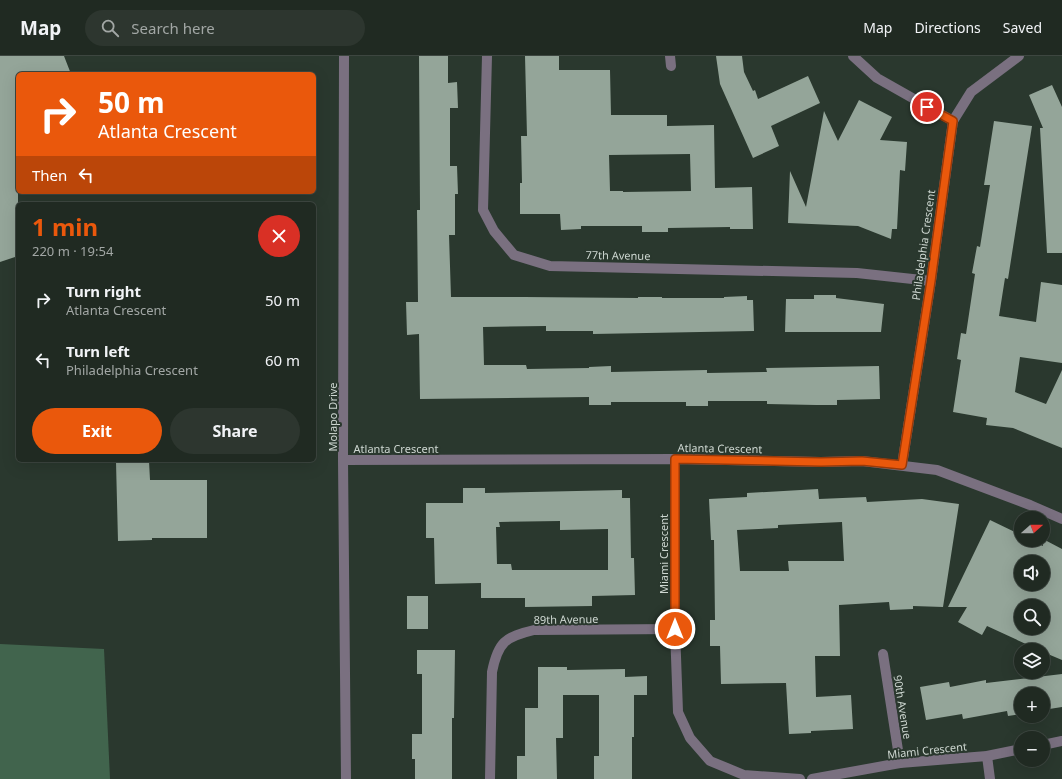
<!DOCTYPE html>
<html lang="en">
<head>
<meta charset="utf-8">
<style>
	:root { --surface:#202a22; --page:#2d362f; --text:#f1f3f6; --muted:#a2a7a5; --line:#3d4640; --accent:#ea580c }
	body { margin:0; font-family:"Noto Sans",sans-serif; background:var(--page); color:var(--text); height:100vh; display:flex; flex-direction:column; font-size:15px; white-space:nowrap }
	* { box-sizing:border-box; margin:0 }
	p { font-size:13px; color:var(--muted) }
	.icon { flex:none; width:22px; height:22px; fill:none; stroke:currentColor; stroke-width:2; stroke-linecap:round; stroke-linejoin:round }
	.map { position:relative; flex:1; overflow:hidden }
	.details { position:absolute; left:16px; top:146px; width:300px; height:260px; display:flex; flex-direction:column; background:var(--surface); border-radius:6px; box-shadow:0 4px 16px #0002,0 0 0 1px var(--line) }
	.details>* { flex:none }
	.top-card { position:absolute; left:16px; top:16px; width:300px; height:122px; border-radius:6px; box-shadow:0 4px 16px #0002,0 0 0 1px var(--line); background:#ea580c; color:#fff; overflow:hidden }
	.needle { width:26px; rotate:69deg }
	.fabs { position:absolute; left:1014px; top:455px; display:grid; gap:8px }
	.fabs a { display:grid; place-items:center; width:36px; height:36px; border-radius:50%; background:var(--surface); box-shadow:0 4px 16px #0002,0 0 0 1px var(--line); font-size:20px }
	.pin { position:absolute; display:grid; place-items:center; width:34px; height:34px; color:#fff; margin:-17px; border:2px solid #fff; border-radius:50%; box-shadow:0 1px 4px #0007 }
	.me { position:absolute; width:44px; margin:-22px; rotate:0deg; stroke-linejoin:round; filter:drop-shadow(0 0 3px #0008) }
	.turn { display:flex; align-items:center; gap:14px; height:84px; padding:0 16px; font-size:18px }
	.turn .icon { width:52px; height:52px; stroke-width:2.5 }
	.turn b { display:block; font-size:28px; line-height:34px }
	.then { display:flex; align-items:center; height:38px; padding:0 16px; background:#0003; gap:8px; font-size:15px }
	.round { display:grid; place-items:center; flex:none; width:42px; height:42px; border-radius:21px; background:var(--page) }
	.head { display:flex; align-items:center; justify-content:space-between; height:68px; padding:0 16px }
	h1 { font-size:24px; font-weight:700; line-height:30px; color:var(--accent) }
	.button { display:flex; gap:8px; margin-top:auto; padding:8px 16px }
	.button a { flex:1; height:46px; border-radius:24px; background:var(--accent); color:#fff; font-size:16px; font-weight:700; line-height:46px; text-align:center }
	.button a+a { background:var(--page); color:var(--text) }
	ul { padding:0; list-style:none }
	li { display:flex; align-items:center; gap:12px; height:60px; padding:0 16px }
	li div { flex:1 }
	li b { display:block; font-size:15px }
	li em { font-style:normal }
	header { display:flex; align-items:center; gap:24px; box-sizing:border-box; height:56px; padding:0 20px; background:var(--surface); border-bottom:1px solid var(--line) }
	header strong { font-size:19px }
	nav { display:flex; gap:22px; margin-inline-start:auto; font-size:14px }
	.search { width:280px; height:36px; background:var(--page); display:flex; align-items:center; gap:10px; box-sizing:border-box; padding:0 14px; border-radius:22px; color:var(--muted); font-size:15px }
	.map>svg:first-child { display:block }
	.green { fill:#41644d }
	.building { fill:#94a599; fill-rule:evenodd }
	.lines { fill:none; stroke-linecap:round; stroke-linejoin:round }
	.minor { stroke:#7a7080; stroke-width:10 }
	.route-casing { stroke:#983908; stroke-width:10 }
	.route { stroke:#ea580c; stroke-width:7 }
	.labels { text-anchor:middle; dominant-baseline:central; stroke-width:4; stroke-linejoin:round; paint-order:stroke }
	.street-label { font-size:11px; fill:#ced7d1; stroke:#2a382e }
</style>
</head>
<body>
<header>
<strong>Map</strong>
<div class="search"><svg class="icon" aria-label="search" viewBox="0 0 24 24"><circle cx="10" cy="10" r="6"/><path d="M15 15l6 6"/></svg>Search here</div>
<nav><a>Map</a><a>Directions</a><a>Saved</a></nav>
</header>
<div class="map">
<svg width="1062" height="723" viewBox="0 0 1062 723">
	<rect width="100%" height="100%" fill="#2a382e"/>
	<path class="green" d="M0,588L104,593L110,723H0Z"/>
	<g class="building">
		<path d="M0,0H64L71,18H18V200L0,206Z"/>
		<path d="M419,0H448V27L457,26L458,52H450V110H457L458,138H455V179H449L451,241H524L638,242V241H662V242H724V241L747,240V244H753L754,275L593,278V275H546V270L483,271L484,309H526L527,313L589,312V311L611,310V316L707,314V317L767,316L766,312L879,310L880,343L837,344V349H816L767,348V345H708V350H686V346H611V349H589V341L420,343L419,278L407,279L406,246H418L417,154H420Z"/>
		<path d="M525,0H559V14H610L611,59H667V70L714,69L715,132L752,131L753,173H730V171L668,172V176H642V170H581V173L561,174L560,158H520V127H522L521,80H527ZM690,98L691,135L623,136V135H610L609,99Z"/>
		<path d="M716,0H742L744,16L753,35L755,34L758,43L808,20L820,47L771,70L779,90L753,102L720,28Z"/>
		<path d="M1052,29L1062,51V197H1047L1040,72H1043L1029,39Z"/>
		<path d="M859,44L892,61L880,84L907,86L905,115L900,114L897,173H892L891,183L858,170L788,167L790,115L806,151L824,55L838,85Z"/>
		<path d="M994,65L1032,70L1008,223L1005,222L999,260L1036,266L1041,226L1062,229V307L1020,301L1015,336L1046,348L1062,314V392L1013,372L986,369L987,362L953,356L961,304L957,303L961,277L966,278L975,218L972,217L977,190L980,191L990,129H984Z"/>
		<path d="M814,239H836V242L884,248L881,276H785L786,243H814Z"/>
		<path d="M149,405L150,424H207V482H152V484L118,485L116,406Z"/>
		<path d="M463,432H485V437L622,434V442H630L631,502H634L635,539L592,540V550L525,551V542H481V527L435,528L434,482H426V447H463ZM560,465V474L608,473V514H512L511,508H497L496,471H500L499,466Z"/>
		<path d="M818,433L819,443L866,441L867,446L922,443L959,448L943,551L913,550V553L890,554L889,546L839,549L840,600H815L816,641L851,639L853,673L811,675V677L789,678L786,627L721,628L720,590H710V564H715L714,484H711L709,443L747,441V437ZM842,466L844,505H788L789,515H740L737,474L778,472V469Z"/>
		<path d="M990,464L1021,479V484H1031L1043,490V483L1062,493V604L1043,596V594H1039L987,570L982,579L958,566L967,551H948ZM1021,506H1043V528H1021ZM1021,550H1043V572H1021Z"/>
		<rect x="407" y="540" width="21" height="33"/>
		<path d="M417,594H455L454,662H452V723H415V703H412V678H422V618H417Z"/>
		<path d="M538,611H567V614L625,613V621L647,620V639H634V681H632V723H594V700H599V639H563V682H556L557,723H517V700H525V652H538Z"/>
		<path d="M1062,618V651L1043,654V638H1021V658L1008,660L1007,655L963,663L962,658L926,664L920,631L949,626L950,631L986,624V627Z"/>
	</g>
	<g class="lines">
		<g class="minor">
			<path d="M344,0L343,404L346,723"/>
			<path d="M487,0L483,154L494,175L514,199L550,210L857,217L931,225"/>
			<path d="M670,0L671,10"/>
			<path d="M853,0L877,22L953,65"/>
			<path d="M675,403V573L678,656L690,682L710,705L744,719L800,723"/>
			<path d="M343,404L675,403L821,406L862,405L937,414L1030,449L1062,463"/>
			<path d="M902,409L931,225L953,65L971,36L1019,0"/>
			<path d="M883,598L900,707"/>
			<path d="M1043,689L1062,685"/>
			<path d="M987,700L990,723"/>
			<path d="M490,723L492,616C498,586 505,581 534,574L675,573"/>
			<path d="M812,723L900,707L987,700L1021,693"/>
		</g>
	</g>
	<g class="lines">
		<defs>
			<path id="route" d="M675,573V403L821,406L862,405L902,409L931,225L953,65L927,51"/>
		</defs>
		<use href="#route" class="route-casing"/>
		<use href="#route" class="route"/>
	</g>
	<g class="labels">
		<g class="street-label">
			<text transform="translate(923 189) rotate(-82)">Philadelphia Crescent</text>
			<text transform="translate(618 199) rotate(1)">77th Avenue</text>
			<text transform="translate(332 361) rotate(-90)">Molapo Drive</text>
			<text x="396" y="392">Atlanta Crescent</text>
			<text transform="translate(720 392) rotate(1)">Atlanta Crescent</text>
			<text transform="translate(663 498) rotate(-90)">Miami Crescent</text>
			<text transform="translate(566 563) rotate(-1)">89th Avenue</text>
			<text transform="translate(903 651) rotate(81)">90th Avenue</text>
			<text transform="translate(927 694) rotate(-6)">Miami Crescent</text>
		</g>
	</g>
</svg>
<div class="fabs">
<a><svg class="needle" viewBox="-14 -14 28 28"><path d="M0-13l5 13h-10z" fill="#e53935"/><path d="M0 13l5-13h-10z" fill="#a2a7a5"/></svg></a>
<a><svg class="icon" aria-label="sound" viewBox="0 0 24 24"><path d="M4 9h4l5-4v14l-5-4H4zM17 9q2 3 0 6"/></svg></a>
<a><svg class="icon" aria-label="search" viewBox="0 0 24 24"><circle cx="10" cy="10" r="6"/><path d="M15 15l6 6"/></svg></a>
<a><svg class="icon" aria-label="layers" viewBox="0 0 24 24"><path d="M12 4l9 5-9 5-9-5zM3 14l9 5 9-5"/></svg></a>
<a>+</a>
<a>−</a>
</div>
<div class="pin" style="left:927px;top:51px;background:#d93025"><svg class="icon" aria-label="arrive" viewBox="0 0 24 24"><path d="M6 21V4h12l-3 4 3 4H6"/></svg></div>
<svg class="me" style="left:675px;top:573px" viewBox="-20 -20 40 40"><circle r="17" fill="#ea580c" stroke="#fff" stroke-width="3"/><path d="M0-11L8 9 0 5-8 9z" fill="#fff"/></svg>
<div class="top-card">
<div class="turn"><svg class="icon" aria-label="right" viewBox="0 0 24 24"><path d="M7 20v-9h11M14 6l5 5-5 5"/></svg><div><b>50 m</b>Atlanta Crescent</div></div>
<div class="then">Then<svg class="icon" aria-label="left" viewBox="0 0 24 24"><path d="M17 20v-9H6M10 6l-5 5 5 5"/></svg></div>
</div>
<section class="details">
<div class="head"><div><h1>1 min</h1><p>220 m · 19:54</p></div><a class="round" style="background:#d93025;color:#fff"><svg class="icon" aria-label="close" viewBox="0 0 24 24"><path d="M6 6l12 12M18 6L6 18"/></svg></a></div>
<ul>
<li><svg class="icon" aria-label="right" viewBox="0 0 24 24"><path d="M7 20v-9h11M14 6l5 5-5 5"/></svg><div><b>Turn right</b><p>Atlanta Crescent</p></div><em>50 m</em></li>
<li><svg class="icon" aria-label="left" viewBox="0 0 24 24"><path d="M17 20v-9H6M10 6l-5 5 5 5"/></svg><div><b>Turn left</b><p>Philadelphia Crescent</p></div><em>60 m</em></li>
</ul>
<div class="button"><a>Exit</a><a>Share</a></div>
</section>
</div>
</body>
</html>
